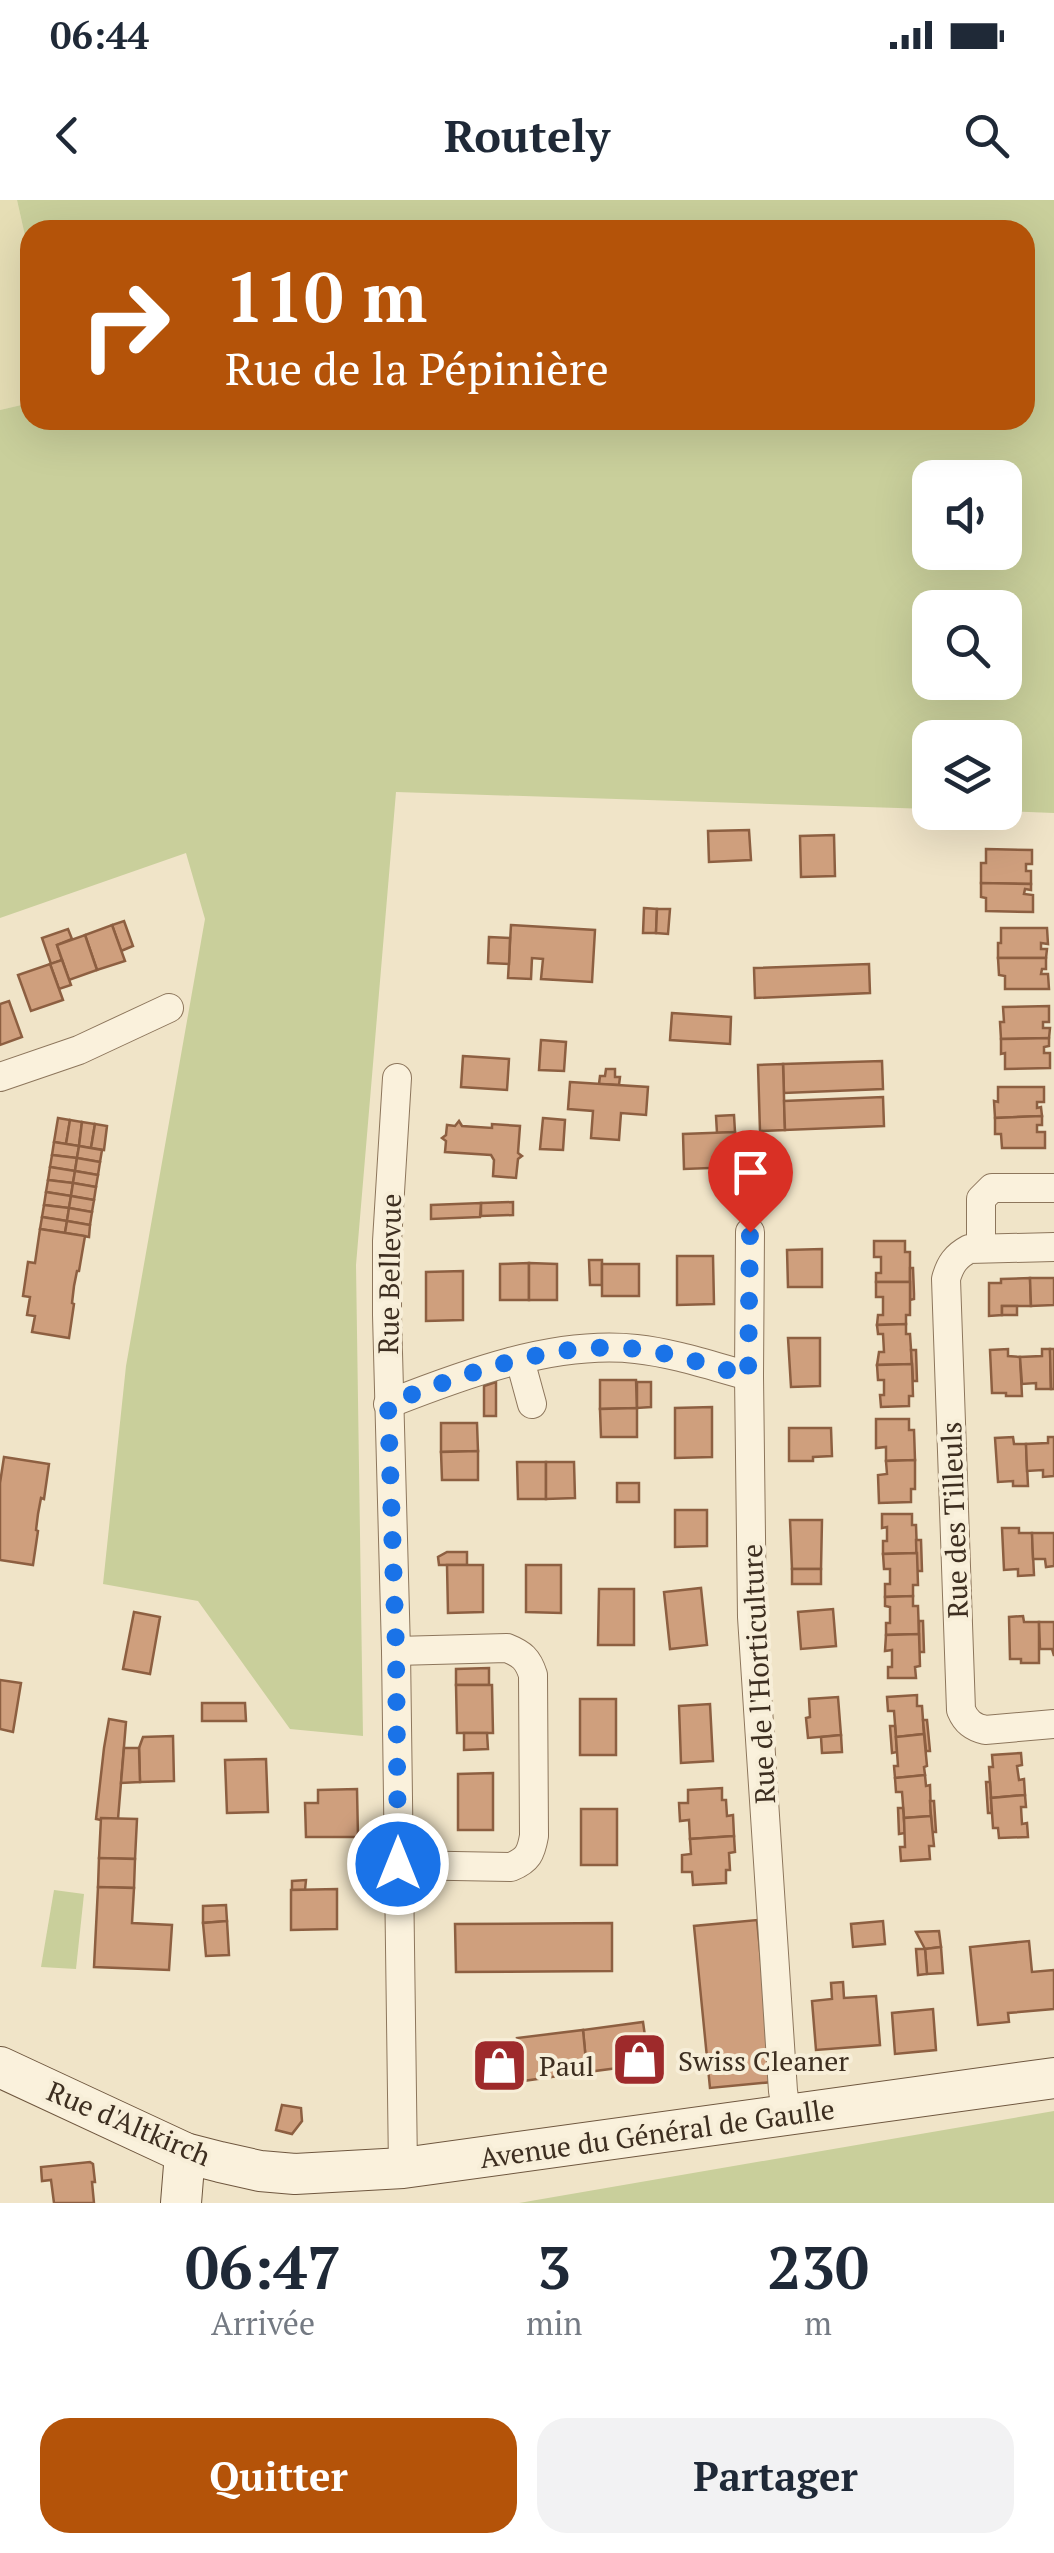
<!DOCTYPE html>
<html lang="fr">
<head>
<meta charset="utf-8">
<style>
	:root { --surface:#fff; --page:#f2f2f3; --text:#1f2937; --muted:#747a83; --accent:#b45309 }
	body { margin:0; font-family:"PT Serif",serif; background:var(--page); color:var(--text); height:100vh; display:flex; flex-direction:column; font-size:38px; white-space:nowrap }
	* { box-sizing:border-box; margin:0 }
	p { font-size:32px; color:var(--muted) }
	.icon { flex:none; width:55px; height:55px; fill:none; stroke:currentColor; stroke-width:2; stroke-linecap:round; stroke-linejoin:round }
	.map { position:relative; height:2003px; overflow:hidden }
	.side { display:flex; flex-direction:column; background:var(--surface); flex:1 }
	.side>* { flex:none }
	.hud { position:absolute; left:20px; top:20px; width:1015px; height:210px; border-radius:30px; box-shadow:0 10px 40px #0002; background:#b45309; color:#fff; overflow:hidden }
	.buttons { position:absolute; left:912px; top:260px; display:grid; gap:20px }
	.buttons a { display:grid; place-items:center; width:110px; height:110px; border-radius:20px; background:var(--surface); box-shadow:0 10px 40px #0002; font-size:50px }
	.pin { position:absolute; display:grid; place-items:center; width:85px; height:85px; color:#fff; margin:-102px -42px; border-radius:50% 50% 50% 0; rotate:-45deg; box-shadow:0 0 10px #0007 }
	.pin .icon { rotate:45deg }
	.me { position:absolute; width:110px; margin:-55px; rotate:0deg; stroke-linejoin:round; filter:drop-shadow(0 0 8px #0008) }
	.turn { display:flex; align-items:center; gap:35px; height:210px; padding:0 40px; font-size:45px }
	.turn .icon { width:130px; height:130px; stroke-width:2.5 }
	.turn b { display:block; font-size:70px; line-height:85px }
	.eta { display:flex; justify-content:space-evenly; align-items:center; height:170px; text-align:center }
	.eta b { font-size:60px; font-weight:800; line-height:70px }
	.button { display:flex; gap:20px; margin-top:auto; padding:20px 40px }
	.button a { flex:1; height:115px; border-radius:30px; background:var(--accent); color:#fff; font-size:40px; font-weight:800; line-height:115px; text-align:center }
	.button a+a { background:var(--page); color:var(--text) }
	.status { display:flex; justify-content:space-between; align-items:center; height:70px; padding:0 50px; background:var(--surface); direction:ltr }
	.status svg { height:28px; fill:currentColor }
	header { display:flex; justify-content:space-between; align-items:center; height:130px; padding:0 40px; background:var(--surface); font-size:45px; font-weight:800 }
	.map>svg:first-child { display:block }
	.farmland { fill:#e6deb5 }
	.green { fill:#c9cf9b; fill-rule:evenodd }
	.building { fill:#cf9f7d; stroke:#8d5f41; stroke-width:2.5 }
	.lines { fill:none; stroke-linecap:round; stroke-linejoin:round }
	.street-casing { stroke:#8d765c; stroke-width:30 }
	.secondary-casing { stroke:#6f573f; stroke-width:42 }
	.street { stroke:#faf1dc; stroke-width:28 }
	.secondary { stroke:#faf1dc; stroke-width:40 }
	.route { stroke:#1a73e8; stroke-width:18; stroke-dasharray:0 32.4 }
	.labels { text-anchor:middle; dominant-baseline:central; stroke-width:8; stroke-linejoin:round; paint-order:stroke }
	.street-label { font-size:28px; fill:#3d2e20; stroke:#f7eed8 }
	.poi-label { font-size:28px; fill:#3d2e20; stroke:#f7eed8; text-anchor:start }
</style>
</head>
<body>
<div class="status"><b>06:44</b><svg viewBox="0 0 49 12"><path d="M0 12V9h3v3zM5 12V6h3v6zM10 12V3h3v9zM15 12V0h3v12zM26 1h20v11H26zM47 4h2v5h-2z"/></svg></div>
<header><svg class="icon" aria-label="back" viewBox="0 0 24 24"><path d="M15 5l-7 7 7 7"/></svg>Routely<svg class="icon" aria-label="search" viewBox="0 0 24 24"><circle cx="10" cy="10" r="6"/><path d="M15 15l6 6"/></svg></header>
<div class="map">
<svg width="1054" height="2003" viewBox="0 0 1054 2003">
	<rect width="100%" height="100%" fill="#f0e4c8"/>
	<path class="farmland" d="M0,0H17L30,58V203L0,210Z"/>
	<g class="green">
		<path d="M17,0H1054V613L1005,611V538H930V609L396,592L356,1065L363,1536L290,1529L198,1401L103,1384L126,1166L205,719L186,653L0,718V210L30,203V220H1025V30H30V58ZM930,278H1005V352H930ZM930,408H1005V482H930Z"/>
		<path d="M54,1690L84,1694L76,1769L41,1767Z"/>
		<path d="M1054,1911V2003H519Z"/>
	</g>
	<g class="building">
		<path d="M749,630L751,660L709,662L708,631Z"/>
		<path d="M834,635L835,676L801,677L800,636Z"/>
		<path d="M986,649L1032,650V664H1026V671H1031V684L981,683V663H986Z"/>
		<path d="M981,683L1031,684V690L1025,689L1024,694L1033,695V712L986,711V698L981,697Z"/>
		<path d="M644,708L657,709L656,733H643Z"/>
		<path d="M657,709H670L668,734L656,733Z"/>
		<path d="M124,721L133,746L121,751L112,725Z"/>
		<path d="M112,725L125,761L97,770L85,735Z"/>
		<path d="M511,725L595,730L592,782L541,779L543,759L532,758L531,779L508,778Z"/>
		<path d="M1001,728H1047L1048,744L1041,743V749H1047L1046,758H998V743H1001Z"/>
		<path d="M68,729L72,739L57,745L62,760L51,764L42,738Z"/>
		<path d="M85,735L97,770L69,780L57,745Z"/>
		<path d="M489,737L510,738L509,764L488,763Z"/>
		<path d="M998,758H1046V769H1042L1041,774H1048L1049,789H1005V776L999,775Z"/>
		<path d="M62,760L71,785L59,789L50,764Z"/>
		<path d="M50,764L63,800L31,811L18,775Z"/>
		<path d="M869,764L870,793L755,798L754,768Z"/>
		<path d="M9,801L22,837L0,845V804Z"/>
		<path d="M1049,806V822H1043V828H1050L1049,838L1001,839L1000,822H1004L1003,807Z"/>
		<path d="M672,813L731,817L730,844L670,840Z"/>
		<path d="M1049,838V846L1044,847V853H1050V868L1005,869V853L1001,854V839Z"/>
		<path d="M541,840L566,842L564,871L539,870Z"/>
		<path d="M463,856L509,859L507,890L461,887Z"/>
		<path d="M882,861L883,889L784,893L783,864Z"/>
		<path d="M783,864L785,930L760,931L758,865Z"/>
		<path d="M606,869H615V877H620L619,885L599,884L600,876H605Z"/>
		<path d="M570,882L648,887L646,915L621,913L619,940L591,938L593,911L568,909Z"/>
		<path d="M998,887H1044V902H1037V908L1041,907L1042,916L995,918L994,901L998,902Z"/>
		<path d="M883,897L884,926L785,930L784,901Z"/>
		<path d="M734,915L735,932L717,933L716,916Z"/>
		<path d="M1042,916V925H1037V932H1045V948H1002L1001,934H995V918Z"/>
		<path d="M58,918L70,920L66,944L54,942Z"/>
		<path d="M543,918L565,920L563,950L540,949Z"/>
		<path d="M70,920L82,922L79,946L66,944Z"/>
		<path d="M459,921L462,926L492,928V924L520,926L518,953L522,956L518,959L516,978L493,976L494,960L491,955L445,952L446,941L442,938L446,935L447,925L455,926Z"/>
		<path d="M82,922L95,924L91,948L79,946Z"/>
		<path d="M95,924L107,926L104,950L91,948Z"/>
		<path d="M735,932L737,967L684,969L683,934Z"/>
		<path d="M54,942L79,946L77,958L52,955Z"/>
		<path d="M79,946L102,950L100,962L77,958Z"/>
		<path d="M52,955L77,958L75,971L50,967Z"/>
		<path d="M77,958L100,962L98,975L75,971Z"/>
		<path d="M50,967L75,971L73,983L48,980Z"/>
		<path d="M75,971L98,975L96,987L73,983Z"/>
		<path d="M48,980L73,983L71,996L46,992Z"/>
		<path d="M73,983L96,987L94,1000L71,996Z"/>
		<path d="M46,992L71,996L69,1008L44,1005Z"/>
		<path d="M71,996L94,1000L92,1012L69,1008Z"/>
		<path d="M513,1002V1015L481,1016V1003Z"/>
		<path d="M481,1003L480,1017L431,1019V1005Z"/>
		<path d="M44,1005L69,1008L67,1021L42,1017Z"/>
		<path d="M69,1008L92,1012L90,1025L67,1021Z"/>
		<path d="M42,1017L67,1021L65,1033L40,1029Z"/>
		<path d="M67,1021L90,1025L89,1037L65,1033Z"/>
		<path d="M40,1029L85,1036L79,1071H77L74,1086L72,1103L74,1104L69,1138L32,1132L35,1116L27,1115L30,1097L23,1096L28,1062L35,1063Z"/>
		<path d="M874,1041H905V1052H910V1082H876V1073H881V1057H874Z"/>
		<path d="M822,1049V1087H788L787,1050Z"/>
		<path d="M677,1056H713L714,1104L677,1105Z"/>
		<path d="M589,1060H602V1085H590Z"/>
		<path d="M529,1063V1100H500V1064Z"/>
		<path d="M529,1063L557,1064V1100H529Z"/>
		<rect x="602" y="1064" width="37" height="32"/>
		<path d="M910,1068H913L914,1094V1099L910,1100Z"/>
		<path d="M463,1071V1120L426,1121V1072Z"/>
		<path d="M1030,1078L1031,1106H1002V1115L989,1116V1083H1001V1079Z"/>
		<path d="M1030,1078H1054V1105L1031,1106Z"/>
		<path d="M876,1082H910V1115H906V1124L877,1125L878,1115H883V1097H876Z"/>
		<rect x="1002" y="1106" width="15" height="9"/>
		<path d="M906,1124V1134H910L912,1164L877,1165L879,1152H884L883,1134H878L877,1125Z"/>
		<path d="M788,1138H820V1186L791,1187Z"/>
		<path d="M1008,1149V1156L1020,1157L1022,1196H1006V1193H992L990,1150Z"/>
		<path d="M1042,1149H1050L1051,1189H1036V1183L1022,1184L1020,1157L1042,1156Z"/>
		<path d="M1050,1149H1054V1189H1051Z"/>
		<path d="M911,1150H916L917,1181H913Z"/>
		<path d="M912,1164L913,1196H909V1206L881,1207L880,1195H884V1180H878L877,1165Z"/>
		<path d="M600,1180H636L637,1208L600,1209Z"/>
		<path d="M496,1182V1216H484V1186Z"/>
		<path d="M637,1182H651V1207L637,1208Z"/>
		<path d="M712,1207V1257L675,1258V1208Z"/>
		<path d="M637,1208V1237H601L600,1209Z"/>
		<path d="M876,1219H909V1230H914L915,1260L886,1261V1247L876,1248Z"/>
		<path d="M441,1223H477L478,1251L441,1252Z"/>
		<path d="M789,1228H831L832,1256L813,1257V1261H789Z"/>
		<path d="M1013,1237L1014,1244H1026L1028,1286H1013V1281L998,1282L995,1238Z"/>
		<path d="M1048,1237H1054V1276L1043,1277V1270L1027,1271L1026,1244L1048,1243Z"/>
		<path d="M478,1251V1280H442L441,1252Z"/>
		<path d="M4,1257L49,1264L44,1299L41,1298L38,1314L36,1330L38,1331L33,1365L0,1360V1283Z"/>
		<path d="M915,1260V1289H911V1302L879,1303L878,1275L887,1274L886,1261Z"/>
		<path d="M517,1262H546V1299H518Z"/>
		<path d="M546,1262H574L575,1298L546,1299Z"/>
		<rect x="617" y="1283" width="22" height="19"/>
		<path d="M675,1310H707V1346L675,1347Z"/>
		<path d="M882,1314H912V1325H916L917,1353L883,1354V1341H887V1327L882,1328Z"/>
		<path d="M790,1320H822L821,1369H792Z"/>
		<path d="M1002,1328H1019V1333H1032L1034,1375L1018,1376V1369L1004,1370Z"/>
		<path d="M1032,1333H1054V1366L1046,1367L1045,1359H1033Z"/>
		<path d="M916,1340H921L922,1371H917Z"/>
		<path d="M447,1352H467V1365H439L438,1357Z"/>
		<path d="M917,1353L918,1385H913V1396L885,1397V1384H890V1369H884L883,1354Z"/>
		<path d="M447,1365H483V1412L448,1413Z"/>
		<path d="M526,1365H561V1413L526,1412Z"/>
		<rect x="792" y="1369" width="29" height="15"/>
		<path d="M701,1388L707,1445L670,1449L664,1392Z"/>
		<path d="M599,1389H634V1445H598Z"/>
		<path d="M913,1396V1406H918L919,1434L886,1435V1423H890V1407L885,1406V1397Z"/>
		<path d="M833,1409L836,1446L801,1449L798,1412Z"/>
		<path d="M134,1412L160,1417L150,1474L123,1469Z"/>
		<path d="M1023,1416L1024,1422H1039V1463H1021V1459H1010L1009,1417Z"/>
		<path d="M919,1421H923L924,1452H919Z"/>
		<path d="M1039,1422H1054V1456L1052,1449H1040Z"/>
		<path d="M919,1434L920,1466L915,1467L916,1478H888V1467H892V1450L885,1451L886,1435Z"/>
		<path d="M489,1468V1485H456V1469Z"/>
		<path d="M0,1480L21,1483L13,1532L0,1529Z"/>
		<path d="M456,1485H492L493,1533H457Z"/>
		<path d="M917,1495V1506H922L924,1534L896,1537L894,1511H888L887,1497Z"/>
		<path d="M838,1497L841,1535L808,1538L806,1518L810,1517L809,1499Z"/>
		<rect x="580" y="1499" width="36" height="56"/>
		<path d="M202,1503H245L246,1521H202Z"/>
		<path d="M710,1504L713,1561L681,1563L679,1506Z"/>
		<path d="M109,1519L126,1522L118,1619L101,1620L96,1619L104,1548Z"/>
		<path d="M923,1520H927L930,1551H926Z"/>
		<path d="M890,1526H895L897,1552L892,1553Z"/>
		<path d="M464,1533H487L488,1549L464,1550Z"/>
		<path d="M924,1534L927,1566L924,1567L925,1575L895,1578L894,1566H898L896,1537Z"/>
		<path d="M841,1535L842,1552L822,1553L821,1537Z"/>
		<path d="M173,1536L174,1581L140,1582L139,1548L143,1537Z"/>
		<path d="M124,1548H139L140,1582L121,1583Z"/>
		<path d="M1021,1553L1022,1565L1017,1566L1019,1580L1024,1579L1025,1595L991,1598L989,1567H993L992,1555Z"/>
		<path d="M266,1559L268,1612L227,1613L225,1560Z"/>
		<path d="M493,1573V1630H458V1574Z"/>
		<path d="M925,1575L926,1586L930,1585L931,1616L904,1618L902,1592H896L895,1578Z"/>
		<path d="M986,1582H990L992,1613H988Z"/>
		<path d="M722,1588V1600H726L727,1616L733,1615L734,1636L690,1639L689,1620L680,1621L679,1603H688V1590Z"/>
		<path d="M357,1589L358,1637H306L305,1603H318V1590Z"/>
		<path d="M1025,1595L1026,1607H1021L1022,1624L1027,1623L1028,1637L999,1638L998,1628H993L991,1598Z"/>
		<path d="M930,1601H934L936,1632H932Z"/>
		<path d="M898,1608H903L905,1633L899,1634Z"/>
		<rect x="581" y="1609" width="36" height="56"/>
		<path d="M931,1616L934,1646H929L930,1659L901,1661L900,1647H905L904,1618Z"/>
		<path d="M101,1618L137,1619L135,1659L99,1658Z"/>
		<path d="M734,1636L735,1652L729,1653L730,1670H726V1683L693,1685L692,1672H682V1655L691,1654L690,1639Z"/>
		<path d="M99,1658L135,1659L134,1688L98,1687Z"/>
		<path d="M306,1680L305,1690H292V1681Z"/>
		<path d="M98,1687L134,1688L132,1723L172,1725L169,1770L94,1767Z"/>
		<path d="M337,1689V1729L291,1730V1690Z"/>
		<path d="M226,1705L227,1721L203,1723V1706Z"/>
		<path d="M757,1720L773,1882L710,1888L694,1726Z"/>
		<path d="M227,1721L229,1755L206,1756L203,1723Z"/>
		<path d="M883,1721L885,1744L853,1747L851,1724Z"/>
		<path d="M612,1723V1771L456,1772L455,1724Z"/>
		<path d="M939,1731L941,1747L925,1749L916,1732Z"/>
		<path d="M1029,1741L1032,1772L1054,1770V1809L1008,1813L1009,1822L978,1825L970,1747Z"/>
		<path d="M941,1747L943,1773L927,1774L925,1749Z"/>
		<path d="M916,1749H925L927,1774L918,1775Z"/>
		<path d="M843,1782L844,1798L876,1796L880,1845L816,1850L812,1801L832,1799L831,1783Z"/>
		<path d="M933,1809L936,1850L895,1854L892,1813Z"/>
		<path d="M643,1822L649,1864L587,1872L583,1830Z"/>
		<path d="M583,1830L587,1872L523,1881L517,1838Z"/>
		<path d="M517,1843L523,1885L481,1890L476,1848Z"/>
		<path d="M282,1905L301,1908L302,1921L292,1934L276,1930Z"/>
		<path d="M90,1962L93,1964L95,1982H92L94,2003H54L51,1980L42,1981L41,1967Z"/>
	</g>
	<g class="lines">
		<defs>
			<g id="street">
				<path d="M0,877L79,850L169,808"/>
				<path d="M397,878L387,1041V1115L396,1451L403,1968"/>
				<path d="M750,1032L749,1176L752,1417L783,1891L787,1915"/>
				<path d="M1054,1047L969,1049C956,1056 950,1064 946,1079L961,1510C966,1522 973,1527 985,1530L1054,1524"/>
				<path d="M981,1048V999L992,988H1054"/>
				<path d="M520,1160L532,1204"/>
				<path d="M388,1204C462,1175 554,1140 636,1149C674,1153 712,1166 749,1176"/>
				<path d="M396,1451L507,1448C522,1454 528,1459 533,1475L534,1636C531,1653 528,1660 511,1667L398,1665"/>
			</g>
			<g id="secondary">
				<path d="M0,1867L185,1953L220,1962L260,1971L295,1974L403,1968L1054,1878"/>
				<path d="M181,2003L185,1953"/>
			</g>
		</defs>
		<use href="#street" class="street-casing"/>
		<use href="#secondary" class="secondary-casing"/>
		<use href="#street" class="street"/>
		<use href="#secondary" class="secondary"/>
	</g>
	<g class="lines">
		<path class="route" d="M398,1664L396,1450L388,1204C462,1174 555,1140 636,1149C674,1153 711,1166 748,1176L750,1032"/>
	</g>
	<defs>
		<symbol id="shop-square" viewBox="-11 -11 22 22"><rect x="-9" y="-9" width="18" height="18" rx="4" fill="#9e2a2b" stroke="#f7eed8"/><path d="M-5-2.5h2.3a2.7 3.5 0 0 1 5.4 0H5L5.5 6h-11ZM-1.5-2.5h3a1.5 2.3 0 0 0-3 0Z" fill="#fff"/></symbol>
	</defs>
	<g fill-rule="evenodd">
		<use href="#shop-square" x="608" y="1828" width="63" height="63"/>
		<use href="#shop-square" x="468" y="1834" width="63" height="63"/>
	</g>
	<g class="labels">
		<g class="street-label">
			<text transform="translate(389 1074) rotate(-89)">Rue Bellevue</text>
			<text transform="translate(954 1320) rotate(-92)">Rue des Tilleuls</text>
			<text transform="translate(758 1474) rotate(-93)">Rue de l'Horticulture</text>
			<text transform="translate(129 1923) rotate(23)">Rue d'Altkirch</text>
			<text transform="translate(657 1933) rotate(-8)">Avenue du Général de Gaulle</text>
		</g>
		<g class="poi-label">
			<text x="678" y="1860">Swiss Cleaner</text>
			<text x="539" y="1865">Paul</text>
		</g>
	</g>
</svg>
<div class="buttons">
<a><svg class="icon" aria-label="sound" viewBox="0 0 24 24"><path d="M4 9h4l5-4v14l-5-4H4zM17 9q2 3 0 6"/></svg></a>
<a><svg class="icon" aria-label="search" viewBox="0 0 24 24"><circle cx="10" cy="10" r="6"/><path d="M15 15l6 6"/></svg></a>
<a><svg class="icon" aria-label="layers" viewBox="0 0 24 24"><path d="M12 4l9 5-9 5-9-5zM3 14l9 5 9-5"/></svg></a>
</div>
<div class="pin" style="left:750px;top:1032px;background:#d93025"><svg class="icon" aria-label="arrive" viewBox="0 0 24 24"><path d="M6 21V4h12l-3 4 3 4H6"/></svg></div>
<svg class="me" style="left:398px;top:1664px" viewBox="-20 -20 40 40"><circle r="17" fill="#1a73e8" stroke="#fff" stroke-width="3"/><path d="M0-11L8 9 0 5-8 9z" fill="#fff"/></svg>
<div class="hud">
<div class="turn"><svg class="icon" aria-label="right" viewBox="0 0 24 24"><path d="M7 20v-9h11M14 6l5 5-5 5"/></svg><div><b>110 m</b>Rue de la Pépinière</div></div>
</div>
</div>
<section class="side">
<div class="eta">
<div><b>06:47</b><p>Arrivée</p></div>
<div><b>3</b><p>min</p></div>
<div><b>230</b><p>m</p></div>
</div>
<div class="button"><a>Quitter</a><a>Partager</a></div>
</section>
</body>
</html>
